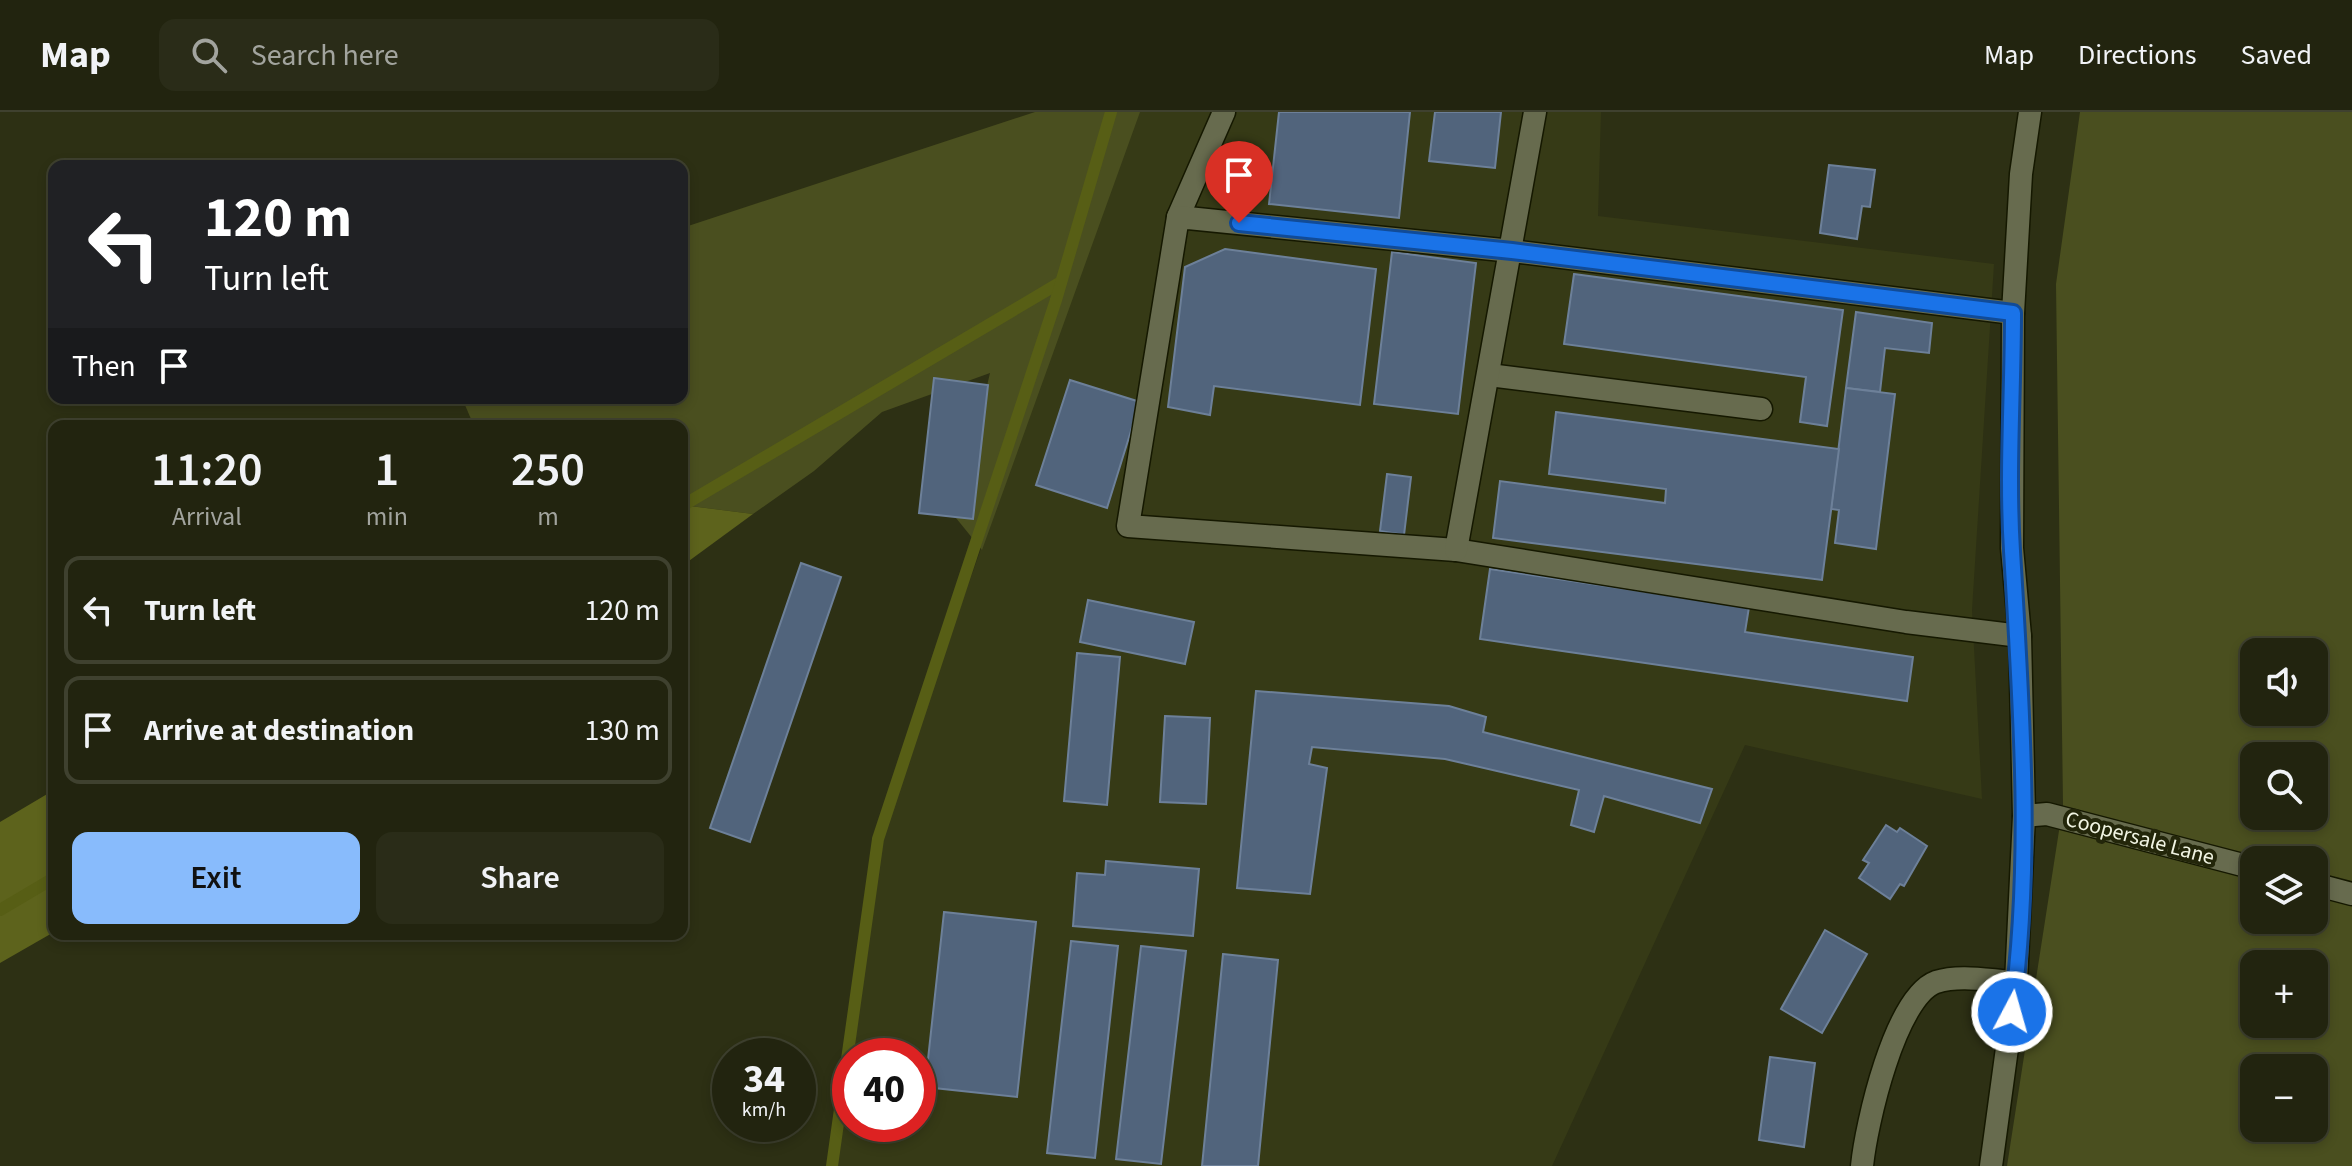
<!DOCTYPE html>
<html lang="en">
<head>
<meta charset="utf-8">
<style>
	:root { --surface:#22240f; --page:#2a2c18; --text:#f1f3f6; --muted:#a2a49e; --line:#3f412f; --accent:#88bbfc }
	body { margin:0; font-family:"Source Sans 3",sans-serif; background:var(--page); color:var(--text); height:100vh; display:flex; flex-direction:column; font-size:30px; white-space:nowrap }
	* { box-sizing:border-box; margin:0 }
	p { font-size:26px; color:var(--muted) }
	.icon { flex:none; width:44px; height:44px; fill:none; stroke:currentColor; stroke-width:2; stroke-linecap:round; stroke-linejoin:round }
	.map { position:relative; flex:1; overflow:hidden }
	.panel { position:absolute; left:48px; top:308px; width:640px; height:520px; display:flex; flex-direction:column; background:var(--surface); border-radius:16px; box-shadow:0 4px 12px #0003,0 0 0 2px var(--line) }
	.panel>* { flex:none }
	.top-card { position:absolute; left:48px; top:48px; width:640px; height:244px; border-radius:16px; box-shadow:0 4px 12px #0003,0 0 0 2px var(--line); background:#202124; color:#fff; overflow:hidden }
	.fabs { position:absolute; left:2240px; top:526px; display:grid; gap:16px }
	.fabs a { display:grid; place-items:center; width:88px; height:88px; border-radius:16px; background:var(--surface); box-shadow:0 4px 12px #0003,0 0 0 2px var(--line); font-size:40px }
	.speed { position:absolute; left:712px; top:926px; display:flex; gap:16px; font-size:40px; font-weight:700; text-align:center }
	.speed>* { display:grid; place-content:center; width:104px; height:104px; border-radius:50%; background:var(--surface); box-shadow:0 4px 12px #0003,0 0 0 2px var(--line); line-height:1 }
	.speed small { font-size:20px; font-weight:400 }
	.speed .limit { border:12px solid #d22; background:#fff; color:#111 }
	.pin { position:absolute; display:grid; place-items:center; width:68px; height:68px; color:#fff; margin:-82px -34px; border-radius:50% 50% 50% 0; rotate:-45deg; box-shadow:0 0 8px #0007 }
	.pin .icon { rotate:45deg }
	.me { position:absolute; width:88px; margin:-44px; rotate:6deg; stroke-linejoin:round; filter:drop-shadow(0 0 6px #0008) }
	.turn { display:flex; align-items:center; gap:28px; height:168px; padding:0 24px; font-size:36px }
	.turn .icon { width:104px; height:104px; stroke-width:2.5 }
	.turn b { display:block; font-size:56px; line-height:68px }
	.then { display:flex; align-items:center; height:76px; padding:0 24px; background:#0003; gap:16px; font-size:30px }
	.eta { display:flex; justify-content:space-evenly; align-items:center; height:136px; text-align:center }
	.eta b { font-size:48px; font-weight:600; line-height:56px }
	.primary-button { display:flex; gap:16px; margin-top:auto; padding:16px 24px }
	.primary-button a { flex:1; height:92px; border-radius:16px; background:var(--accent); color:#111; font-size:32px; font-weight:600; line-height:92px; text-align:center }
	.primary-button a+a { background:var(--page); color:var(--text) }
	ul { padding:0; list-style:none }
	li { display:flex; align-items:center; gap:24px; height:108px; margin:0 16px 12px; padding:0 8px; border:4px solid var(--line); border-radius:16px }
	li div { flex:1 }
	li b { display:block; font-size:30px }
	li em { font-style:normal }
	header { display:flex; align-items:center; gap:48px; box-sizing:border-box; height:112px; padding:0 40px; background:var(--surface); border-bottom:2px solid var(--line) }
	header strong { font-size:38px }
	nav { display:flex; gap:44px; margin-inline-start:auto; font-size:28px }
	.search { width:560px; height:72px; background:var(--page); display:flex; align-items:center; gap:20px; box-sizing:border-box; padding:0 28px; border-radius:16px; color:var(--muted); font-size:30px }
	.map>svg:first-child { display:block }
	.built { fill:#363a16; fill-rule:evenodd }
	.green { fill:#4a4f1f; fill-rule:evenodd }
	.forest { fill:#5d631c }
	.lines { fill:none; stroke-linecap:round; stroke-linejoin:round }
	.stream { stroke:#575e15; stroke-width:12 }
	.building { fill:#51647c; stroke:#6d8099; stroke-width:2 }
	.service-casing { stroke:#151800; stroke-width:25 }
	.minor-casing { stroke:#151800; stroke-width:25 }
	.tertiary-casing { stroke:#151800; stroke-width:25 }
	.service { stroke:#676b4e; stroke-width:22 }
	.minor { stroke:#676b4e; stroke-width:22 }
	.tertiary { stroke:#676b4e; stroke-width:22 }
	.route-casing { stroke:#114b97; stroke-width:20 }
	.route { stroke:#1a73e8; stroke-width:14 }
	.labels { text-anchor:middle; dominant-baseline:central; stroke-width:8; stroke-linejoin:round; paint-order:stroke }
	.street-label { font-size:22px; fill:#f1f4e3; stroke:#23260a }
</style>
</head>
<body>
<header>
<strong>Map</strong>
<div class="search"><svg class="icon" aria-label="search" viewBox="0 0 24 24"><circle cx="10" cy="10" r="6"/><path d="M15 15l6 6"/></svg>Search here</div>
<nav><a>Map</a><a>Directions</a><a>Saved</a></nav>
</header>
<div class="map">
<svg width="2352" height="1054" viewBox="0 0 2352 1054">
	<rect width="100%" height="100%" fill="#2d3014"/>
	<path class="built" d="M1136,0H1601L1598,104L1994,152L1972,498L1982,687L1745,633L1552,1054H832L878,727ZM850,944H918V1012H850Z"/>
	<g class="green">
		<path d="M1035,0H1140L982,438L956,406L990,261L882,300L814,359L753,402L682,393V314H474L462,286H682V116Z"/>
		<path d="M2080,0H2352V1054H2007L2063,693L2056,172ZM2254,540H2314V600H2254ZM2254,644H2314V704H2254ZM2254,748H2314V808H2254ZM2254,852H2314V912H2254ZM2254,956H2314V1016H2254Z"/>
	</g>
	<g class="forest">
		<path d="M682,393L753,402L682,454Z"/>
		<path d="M54,678V820L0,851V710Z"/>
	</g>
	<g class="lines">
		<g class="stream">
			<path d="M682,394L1061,170"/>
			<path d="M0,798L54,766"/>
			<path d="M832,1054L878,727L1056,188L1111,0"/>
		</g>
	</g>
	<g class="building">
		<path d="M1279,0H1410L1399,106L1269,92Z"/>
		<path d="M1435,0H1501L1495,56L1429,49Z"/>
		<path d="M1829,53L1875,58L1870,95L1862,94L1857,127L1820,121Z"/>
		<path d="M1225,137L1376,157L1360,293L1214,274L1210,303L1168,295L1185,155Z"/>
		<path d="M1392,140L1476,151L1458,302L1374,292Z"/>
		<path d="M1574,162L1843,198L1827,314L1800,310L1806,265L1564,232Z"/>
		<path d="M1856,200L1932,211L1929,241L1885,236L1880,280L1846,276Z"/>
		<path d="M934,266L988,273L973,407L919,401Z"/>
		<path d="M1070,268L1140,290L1107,396L1036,373Z"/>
		<path d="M1846,276L1895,282L1876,437L1835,431L1839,398L1831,397Z"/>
		<path d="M1556,300L1839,337L1822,468L1493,426L1500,369L1665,391L1666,377L1549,362Z"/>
		<path d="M1387,362L1411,365L1404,423L1380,419Z"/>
		<path d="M801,451L841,465L750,730L710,716Z"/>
		<path d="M1490,457L1749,495L1745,520L1913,545L1907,589L1480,527Z"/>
		<path d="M1088,488L1194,510L1185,552L1080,530Z"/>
		<path d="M1077,541L1120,545L1107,693L1064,689Z"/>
		<path d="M1256,579L1449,594L1486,605L1483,620L1712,677L1700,711L1604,684L1594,720L1571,713L1579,678L1445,647L1312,635L1309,652L1327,656L1310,782L1237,776Z"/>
		<path d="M1165,604L1210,606L1206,692L1160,690Z"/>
		<path d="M1886,713L1897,720L1900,716L1927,734L1904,774L1900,772L1890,787L1859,766L1869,751L1863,748Z"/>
		<path d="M1106,749L1199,757L1193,824L1073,814L1077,761L1105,763Z"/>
		<path d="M944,800L1036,810L1017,985L925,975Z"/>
		<path d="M1825,818L1867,842L1822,921L1781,897Z"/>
		<path d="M1071,829L1118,834L1095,1046L1047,1041Z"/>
		<path d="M1141,834L1186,839L1161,1052L1116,1047Z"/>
		<path d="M1223,842L1278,848L1258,1054H1202Z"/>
		<path d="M1770,945L1815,951L1804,1035L1759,1028Z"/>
	</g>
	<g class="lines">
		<defs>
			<g id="service">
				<path d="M1178,105L1224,0"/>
				<path d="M2013,201L1512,139L1178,105L1128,414L1456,438L1906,510L2020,524"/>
				<path d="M1489,263L1761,297"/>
				<path d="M1456,438L1535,0"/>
			</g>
			<g id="minor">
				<path d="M2024,704L2047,702L2254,756"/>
				<path d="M2314,772L2352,782"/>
				<path d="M1862,1054C1866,1013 1895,885 1936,870C1961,862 1991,869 2016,870"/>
			</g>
			<path id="tertiary" d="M1991,1054L2016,870L2024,704L2020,524L2012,436L2013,201L2021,62L2030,0"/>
		</defs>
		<use href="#service" class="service-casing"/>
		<use href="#minor" class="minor-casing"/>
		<use href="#tertiary" class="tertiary-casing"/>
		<use href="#service" class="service"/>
		<use href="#minor" class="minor"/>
		<use href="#tertiary" class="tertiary"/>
	</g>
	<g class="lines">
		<defs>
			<path id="route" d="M1239,111L1512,139L2013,201C2013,280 2007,360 2012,439C2021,592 2033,747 2012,900"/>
		</defs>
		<use href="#route" class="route-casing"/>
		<use href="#route" class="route"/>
	</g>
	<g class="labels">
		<g class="street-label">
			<text transform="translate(2140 726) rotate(15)">Coopersale Lane</text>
		</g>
	</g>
</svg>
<div class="fabs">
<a><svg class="icon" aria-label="sound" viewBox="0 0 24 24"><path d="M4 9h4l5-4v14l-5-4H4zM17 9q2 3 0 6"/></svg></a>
<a><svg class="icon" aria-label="search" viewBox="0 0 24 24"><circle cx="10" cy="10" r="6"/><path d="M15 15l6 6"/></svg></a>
<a><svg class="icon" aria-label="layers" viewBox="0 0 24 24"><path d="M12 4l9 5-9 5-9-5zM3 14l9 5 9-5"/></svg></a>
<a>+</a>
<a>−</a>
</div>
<div class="speed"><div>34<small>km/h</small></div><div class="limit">40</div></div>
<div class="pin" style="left:1239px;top:111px;background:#d93025"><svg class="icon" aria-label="arrive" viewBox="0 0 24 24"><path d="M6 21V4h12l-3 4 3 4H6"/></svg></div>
<svg class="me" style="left:2012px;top:900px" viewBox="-20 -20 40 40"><circle r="17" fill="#1a73e8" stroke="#fff" stroke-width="3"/><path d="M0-11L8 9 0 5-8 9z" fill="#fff"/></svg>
<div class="top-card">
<div class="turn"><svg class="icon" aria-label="left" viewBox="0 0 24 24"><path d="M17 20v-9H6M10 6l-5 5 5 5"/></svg><div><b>120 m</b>Turn left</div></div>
<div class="then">Then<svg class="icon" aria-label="arrive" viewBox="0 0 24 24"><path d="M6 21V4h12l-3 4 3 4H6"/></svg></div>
</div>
<section class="panel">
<div class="eta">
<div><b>11:20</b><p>Arrival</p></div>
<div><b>1</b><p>min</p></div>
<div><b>250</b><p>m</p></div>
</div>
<ul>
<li><svg class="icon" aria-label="left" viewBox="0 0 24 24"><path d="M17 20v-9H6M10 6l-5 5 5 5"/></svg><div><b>Turn left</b></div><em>120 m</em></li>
<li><svg class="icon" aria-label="arrive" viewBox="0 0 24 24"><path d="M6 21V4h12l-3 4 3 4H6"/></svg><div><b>Arrive at destination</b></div><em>130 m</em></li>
</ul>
<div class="primary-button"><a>Exit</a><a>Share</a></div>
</section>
</div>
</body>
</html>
